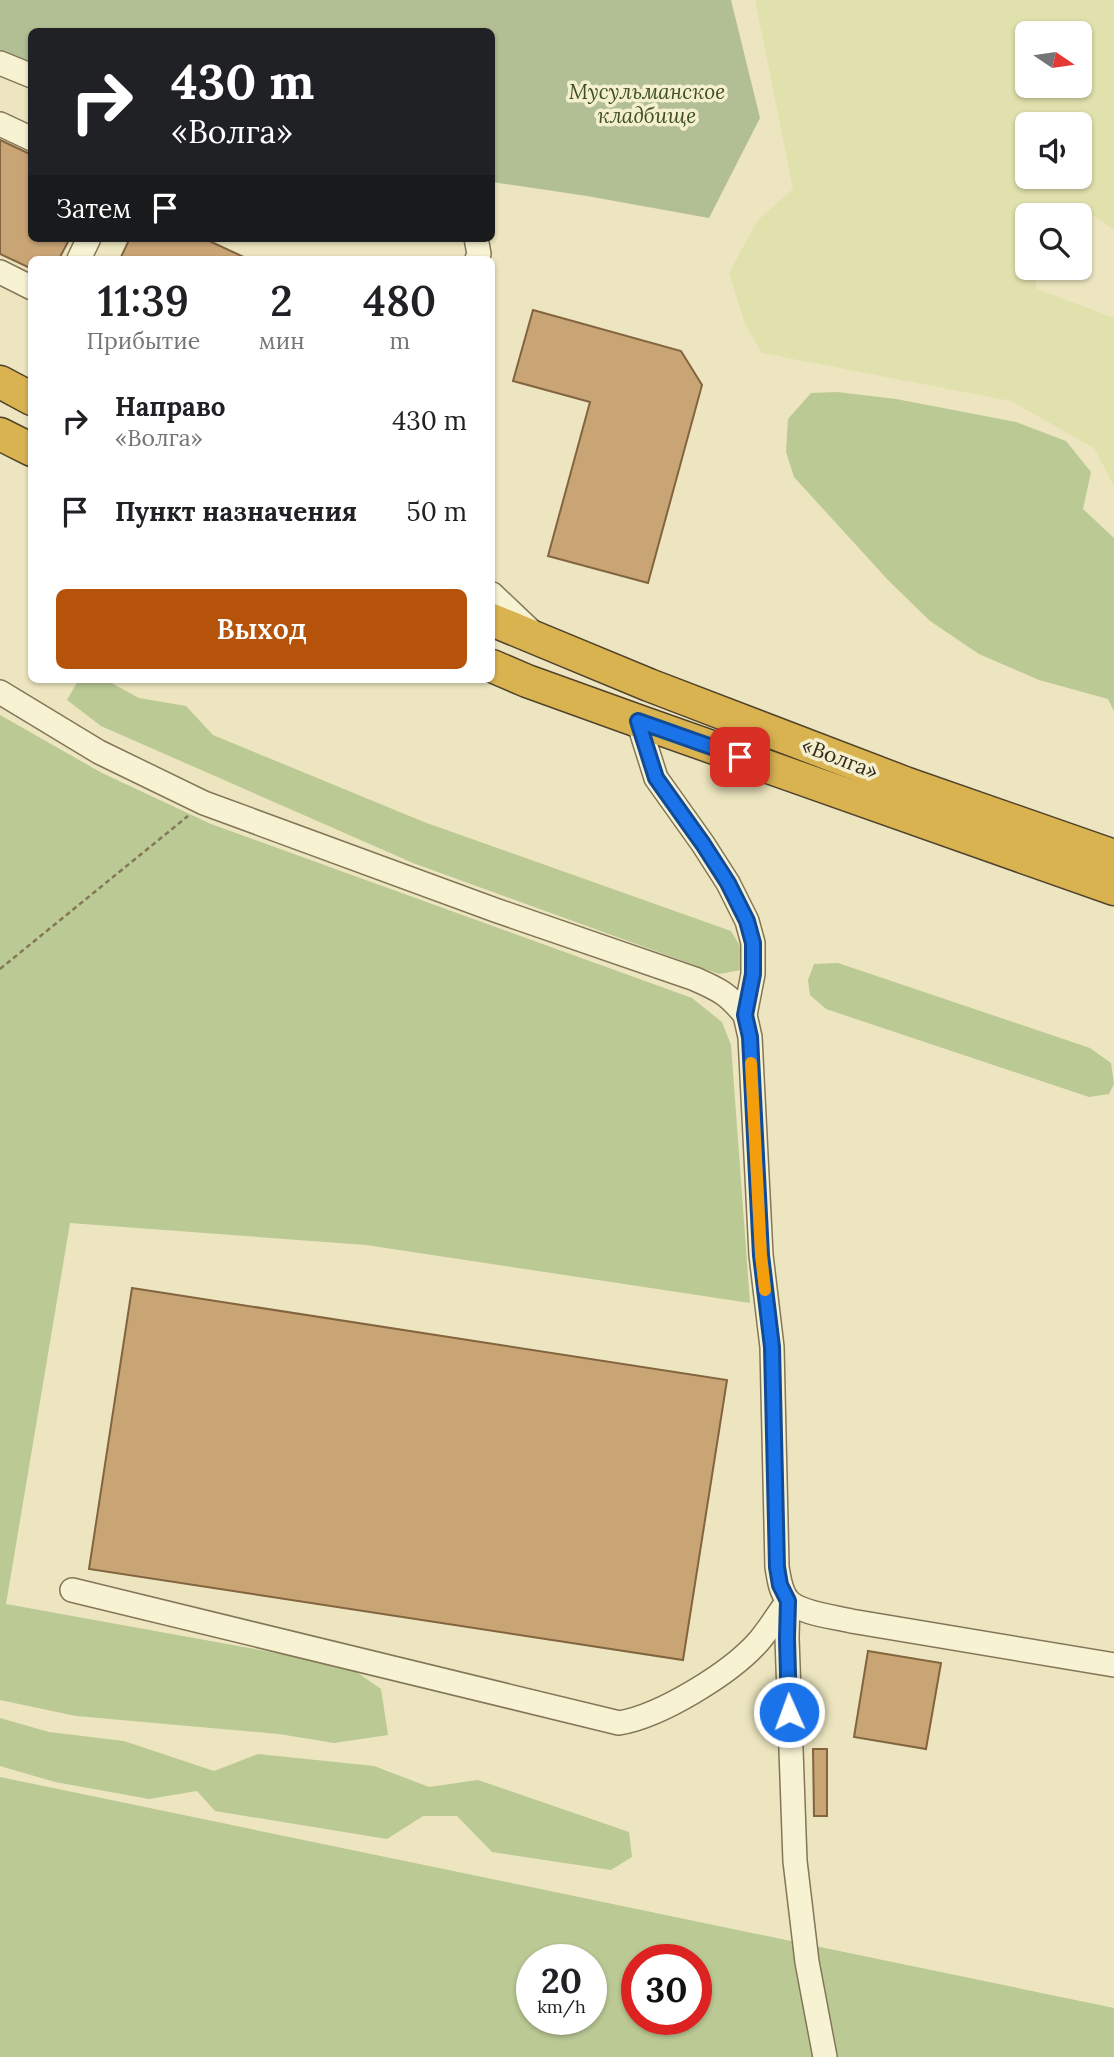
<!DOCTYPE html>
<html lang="ru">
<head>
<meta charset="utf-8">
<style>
	:root { --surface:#fff; --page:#f6f6f6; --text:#202124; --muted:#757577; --accent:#b45309 }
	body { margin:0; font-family:Lora,serif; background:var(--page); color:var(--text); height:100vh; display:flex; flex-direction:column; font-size:26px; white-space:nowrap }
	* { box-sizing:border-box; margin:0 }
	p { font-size:23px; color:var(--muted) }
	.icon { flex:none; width:38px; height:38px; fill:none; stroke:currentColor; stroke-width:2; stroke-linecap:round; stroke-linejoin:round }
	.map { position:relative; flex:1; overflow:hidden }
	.drawer { position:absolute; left:28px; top:256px; width:467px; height:427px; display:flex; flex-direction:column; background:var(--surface); border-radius:10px; box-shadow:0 2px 5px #0004 }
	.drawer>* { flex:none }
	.hud { position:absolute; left:28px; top:28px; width:467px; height:214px; border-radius:10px; box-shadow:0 2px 5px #0004; background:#202124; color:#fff; overflow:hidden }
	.needle { width:46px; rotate:103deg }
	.buttons { position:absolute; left:1015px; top:21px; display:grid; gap:14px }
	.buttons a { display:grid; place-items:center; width:77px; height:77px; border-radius:10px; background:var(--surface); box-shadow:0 2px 5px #0004; font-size:35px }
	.speed { position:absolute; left:516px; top:1944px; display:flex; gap:14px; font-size:35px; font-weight:700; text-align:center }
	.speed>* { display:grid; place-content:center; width:91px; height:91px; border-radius:50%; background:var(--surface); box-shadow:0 2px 5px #0004; line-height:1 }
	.speed small { font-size:18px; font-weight:400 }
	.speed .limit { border:10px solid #d22; background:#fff; color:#111 }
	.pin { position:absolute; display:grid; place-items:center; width:60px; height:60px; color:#fff; margin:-30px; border-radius:14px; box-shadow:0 4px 10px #0006 }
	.me { position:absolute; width:77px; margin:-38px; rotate:358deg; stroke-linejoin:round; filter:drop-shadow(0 0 5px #0008) }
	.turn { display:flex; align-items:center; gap:24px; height:147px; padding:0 28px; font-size:32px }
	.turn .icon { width:91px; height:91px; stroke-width:2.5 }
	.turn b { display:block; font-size:49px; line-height:60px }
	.then { display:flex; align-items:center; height:66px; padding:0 28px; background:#0003; gap:14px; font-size:26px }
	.eta { display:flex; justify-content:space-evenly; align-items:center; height:119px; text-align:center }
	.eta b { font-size:42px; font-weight:600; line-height:49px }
	.button { display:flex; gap:14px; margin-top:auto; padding:14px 28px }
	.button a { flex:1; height:80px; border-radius:10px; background:var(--accent); color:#fff; font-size:28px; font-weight:600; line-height:80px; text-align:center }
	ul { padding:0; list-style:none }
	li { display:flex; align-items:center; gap:21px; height:91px; padding:0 28px }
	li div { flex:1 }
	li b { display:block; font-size:26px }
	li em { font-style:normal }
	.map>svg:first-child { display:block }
	.farmland { fill:#e1e1ad; fill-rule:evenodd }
	.green { fill:#bbc994; fill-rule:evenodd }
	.cemetery { fill:#b2be93 }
	.building { fill:#c9a576; stroke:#82643f; stroke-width:2 }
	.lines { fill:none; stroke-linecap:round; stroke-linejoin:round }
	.minor-casing { stroke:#847658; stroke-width:26 }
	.highway-casing { stroke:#51432c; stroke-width:35 }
	.path { stroke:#847658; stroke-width:2.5; stroke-dasharray:5 3.5; stroke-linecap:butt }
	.minor { stroke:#f7f2d2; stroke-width:23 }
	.highway { stroke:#dab351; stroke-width:32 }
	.route-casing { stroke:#114b97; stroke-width:18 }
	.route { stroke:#1a73e8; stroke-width:12 }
	.slow { stroke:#f59e0b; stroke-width:12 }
	.labels { text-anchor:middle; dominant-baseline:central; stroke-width:7; stroke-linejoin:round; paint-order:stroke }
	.park-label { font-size:21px; font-style:italic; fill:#3e5023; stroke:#f4efce }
	.street-label { font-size:21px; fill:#342b1c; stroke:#f4efce }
</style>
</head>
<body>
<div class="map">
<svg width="1114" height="2057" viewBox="0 0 1114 2057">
	<rect width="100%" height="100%" fill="#ece5bf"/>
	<path class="farmland" d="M755,0H1114V230L1082,208L1068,215H1027V268H1038L1035,274L1037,289L1114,318V486L1094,448L1011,401L762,353L745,324L729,273L757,221L793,189ZM1027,33H1080V86H1027ZM1027,124H1080V177H1027Z"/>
	<g class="green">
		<path d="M837,392L896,399L1016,422L1066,441L1091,472L1083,509L1114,538V711L1108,699L1039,680L979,654L930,621L888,580L794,477L786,452L788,419L811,393Z"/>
		<path d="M79,679H104L139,698L186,706L213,735L424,822L731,931L745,954L741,970L719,974L413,863L101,726L67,700Z"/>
		<path d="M0,715L102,773L211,824L692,998L722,1022L731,1045L750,1303L366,1245L70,1223L6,1604L348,1666L381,1689L388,1735L334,1743L279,1734L76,1716L0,1700Z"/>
		<path d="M838,963L1090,1048L1111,1063L1114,1084L1109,1094L1089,1097L826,1009L810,995L808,980L814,964Z"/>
		<path d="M0,1718L49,1732L124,1741L214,1771L258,1754L374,1766L429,1787L478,1780L629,1832L632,1857L611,1870L492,1852L457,1816H423L387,1839L215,1811L197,1791L149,1799L55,1782L0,1766Z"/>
		<path d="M0,1777L1114,2008V2057H0ZM532,1960H592V2020H532ZM637,1960H696V2020H637Z"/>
	</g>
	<path class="cemetery" d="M0,0H731L760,118L709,218L587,196L492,182V32H32L31,69L0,57Z"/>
	<g class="building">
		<path d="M0,140L32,155V238H70L59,259H32V269L0,254Z"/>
		<path d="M130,238H203L248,259H120Z"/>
		<path d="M533,310L681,351L702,385L648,583L548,556L590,402L513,381Z"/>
		<path d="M132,1288L727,1380L683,1660L89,1569Z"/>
		<path d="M868,1651L941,1663L926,1749L854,1737Z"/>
		<path d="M813,1749H827V1816H814Z"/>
	</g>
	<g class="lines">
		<defs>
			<g id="minor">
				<path d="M0,63L32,76"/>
				<path d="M0,124L32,139"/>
				<path d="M476,238L479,254L477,259"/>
				<path d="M79,259L89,238"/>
				<path d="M0,272L32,288"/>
				<path d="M492,594L530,630"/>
				<path d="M0,692L99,752L204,803L495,910L695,979C720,990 728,994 745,1015"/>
				<path d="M638,721L656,778L703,844L728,883L747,921L753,943V974L745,1015L750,1037L761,1255L772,1347L777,1567C779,1578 780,1590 787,1599C797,1613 835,1617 851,1621L1114,1665"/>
				<path d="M72,1590L619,1723C661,1716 731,1673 759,1641C770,1628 778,1614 788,1601"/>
				<path d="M788,1601L787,1638L795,1861L807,1962L825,2057"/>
			</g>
			<g id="highway">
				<path d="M0,382L32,399"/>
				<path d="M0,434L32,450"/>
				<path d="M492,620L649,685L905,783L1114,856"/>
				<path d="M492,666L527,681L638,721L1114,889"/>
			</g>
		</defs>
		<use href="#minor" class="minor-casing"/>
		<use href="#highway" class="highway-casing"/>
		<path class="path" d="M0,969L188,816"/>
		<use href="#minor" class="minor"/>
		<use href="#highway" class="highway"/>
	</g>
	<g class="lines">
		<defs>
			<path id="route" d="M740,757L638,721L656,778L703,844L728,883L747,921L753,943V974L745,1015L750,1037L761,1255L772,1347L777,1567L780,1585L788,1601L787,1638L789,1712"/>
		</defs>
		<use href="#route" class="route-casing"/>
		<use href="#route" class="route"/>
		<path class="slow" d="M751,1063L761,1255L765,1290"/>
	</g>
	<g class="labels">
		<g class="park-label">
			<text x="647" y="91">Мусульманское<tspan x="647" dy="24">кладбище</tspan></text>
		</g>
		<g class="street-label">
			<text transform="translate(840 758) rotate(21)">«Волга»</text>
		</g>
	</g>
</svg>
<div class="buttons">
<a><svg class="needle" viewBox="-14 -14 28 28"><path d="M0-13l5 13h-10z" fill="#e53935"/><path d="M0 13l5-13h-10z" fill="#757577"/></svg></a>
<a><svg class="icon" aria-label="sound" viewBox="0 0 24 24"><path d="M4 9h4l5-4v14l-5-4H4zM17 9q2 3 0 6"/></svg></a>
<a><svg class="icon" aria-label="search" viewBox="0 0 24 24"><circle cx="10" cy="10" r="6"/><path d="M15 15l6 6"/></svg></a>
</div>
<div class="speed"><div>20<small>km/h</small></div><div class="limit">30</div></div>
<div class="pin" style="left:740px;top:757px;background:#d93025"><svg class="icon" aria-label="arrive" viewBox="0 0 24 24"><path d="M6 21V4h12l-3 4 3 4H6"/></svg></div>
<svg class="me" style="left:789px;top:1712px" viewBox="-20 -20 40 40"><circle r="17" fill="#1a73e8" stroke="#fff" stroke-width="3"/><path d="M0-11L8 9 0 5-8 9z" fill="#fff"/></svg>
<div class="hud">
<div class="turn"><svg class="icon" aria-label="right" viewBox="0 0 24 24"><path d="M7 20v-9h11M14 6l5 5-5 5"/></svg><div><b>430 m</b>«Волга»</div></div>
<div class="then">Затем<svg class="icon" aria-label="arrive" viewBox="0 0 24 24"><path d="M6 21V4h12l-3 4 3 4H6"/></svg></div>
</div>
<section class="drawer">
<div class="eta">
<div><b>11:39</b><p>Прибытие</p></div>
<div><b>2</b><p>мин</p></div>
<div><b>480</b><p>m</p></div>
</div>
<ul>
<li><svg class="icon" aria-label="right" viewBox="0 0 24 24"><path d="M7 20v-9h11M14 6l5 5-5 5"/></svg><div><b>Направо</b><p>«Волга»</p></div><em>430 m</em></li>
<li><svg class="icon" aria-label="arrive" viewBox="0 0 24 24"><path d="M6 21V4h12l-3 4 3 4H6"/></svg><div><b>Пункт назначения</b></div><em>50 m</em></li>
</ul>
<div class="button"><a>Выход</a></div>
</section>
</div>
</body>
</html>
